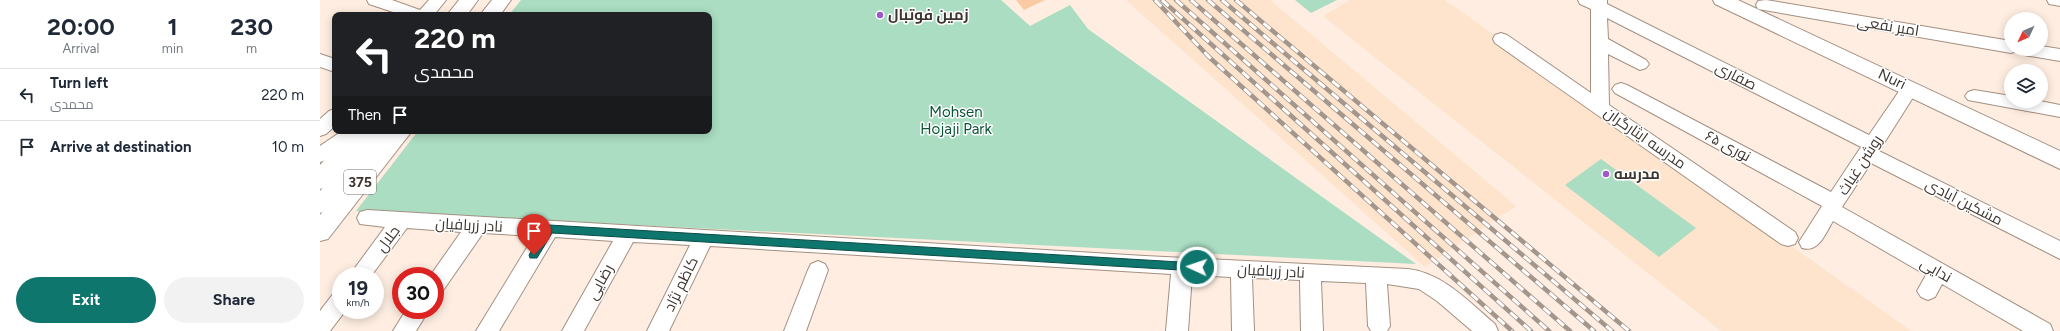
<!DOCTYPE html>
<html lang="en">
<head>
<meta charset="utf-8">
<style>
	:root { --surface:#fff; --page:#f2f2f3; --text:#1f2937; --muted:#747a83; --line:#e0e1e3; --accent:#0f766e }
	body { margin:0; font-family:Figtree,Cairo,sans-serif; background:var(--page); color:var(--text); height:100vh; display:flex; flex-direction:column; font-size:15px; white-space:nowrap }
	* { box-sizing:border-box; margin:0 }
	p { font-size:13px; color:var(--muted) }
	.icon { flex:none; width:22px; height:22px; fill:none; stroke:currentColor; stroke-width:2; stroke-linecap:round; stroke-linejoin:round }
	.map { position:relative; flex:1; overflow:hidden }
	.panel { display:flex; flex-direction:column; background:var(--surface); width:320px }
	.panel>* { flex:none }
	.banner { position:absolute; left:12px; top:12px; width:380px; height:122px; border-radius:8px; box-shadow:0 2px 10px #0003; background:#202124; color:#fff; overflow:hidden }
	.needle { width:26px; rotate:226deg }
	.controls { position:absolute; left:1684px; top:12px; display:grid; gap:8px }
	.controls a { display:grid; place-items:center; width:44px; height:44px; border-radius:50%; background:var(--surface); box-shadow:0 2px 10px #0003; font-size:20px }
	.speed { position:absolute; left:12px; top:267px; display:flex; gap:8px; font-size:20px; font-weight:700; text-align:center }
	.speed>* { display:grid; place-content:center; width:52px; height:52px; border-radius:50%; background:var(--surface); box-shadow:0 2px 10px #0003; line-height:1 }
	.speed small { font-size:10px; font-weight:400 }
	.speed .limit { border:6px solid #d22; background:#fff; color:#111 }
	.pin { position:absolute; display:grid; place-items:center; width:34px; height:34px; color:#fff; margin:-41px -17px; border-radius:50% 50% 50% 0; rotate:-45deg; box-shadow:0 0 4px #0007 }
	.pin .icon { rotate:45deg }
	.me { position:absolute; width:44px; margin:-22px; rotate:273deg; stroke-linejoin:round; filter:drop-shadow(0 0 3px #0008) }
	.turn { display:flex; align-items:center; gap:14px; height:84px; padding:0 16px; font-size:18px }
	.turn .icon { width:52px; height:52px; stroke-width:2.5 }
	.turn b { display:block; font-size:28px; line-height:34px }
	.then { display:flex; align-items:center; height:38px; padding:0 16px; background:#0003; gap:8px; font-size:15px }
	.eta { display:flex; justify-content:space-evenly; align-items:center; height:68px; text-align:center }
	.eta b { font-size:24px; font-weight:700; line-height:28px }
	.action { display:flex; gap:8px; margin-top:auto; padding:8px 16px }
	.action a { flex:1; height:46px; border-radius:24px; background:var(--accent); color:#fff; font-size:16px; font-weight:700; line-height:46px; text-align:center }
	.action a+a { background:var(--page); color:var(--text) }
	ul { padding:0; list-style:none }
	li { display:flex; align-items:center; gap:12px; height:52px; padding:0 16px; border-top:1px solid var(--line) }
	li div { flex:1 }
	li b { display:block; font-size:15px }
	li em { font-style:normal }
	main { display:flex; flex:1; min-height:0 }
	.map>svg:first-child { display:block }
	.built { fill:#fee3cd }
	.green { fill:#aaddc2 }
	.building { fill:#f9caa4 }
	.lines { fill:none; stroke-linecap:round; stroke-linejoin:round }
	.minor-casing { stroke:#a39081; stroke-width:2 }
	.major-casing { stroke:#a39081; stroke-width:2 }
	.minor { fill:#fff; fill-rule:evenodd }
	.major { fill:#fff; fill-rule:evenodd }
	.rail-casing { stroke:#a3968c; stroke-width:4.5 }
	.rail { stroke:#fff; stroke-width:3; stroke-dasharray:9; stroke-linecap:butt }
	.route { fill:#0f766e; stroke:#0a4d48 }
	.poi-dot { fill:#9f59cd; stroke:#fff; stroke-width:1.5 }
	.labels { text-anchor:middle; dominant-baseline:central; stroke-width:3; stroke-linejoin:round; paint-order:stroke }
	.shield { fill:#fff; stroke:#77726d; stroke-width:1 }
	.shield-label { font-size:14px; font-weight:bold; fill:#3d352f }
	.poi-label { font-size:15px; font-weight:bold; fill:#3d352f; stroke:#fff; text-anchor:start }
	.street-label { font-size:15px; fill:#3d352f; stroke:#fff }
	.park-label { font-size:15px; fill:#0c5438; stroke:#fff }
</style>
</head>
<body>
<main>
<section class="panel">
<div class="eta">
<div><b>20:00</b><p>Arrival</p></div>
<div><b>1</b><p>min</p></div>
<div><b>230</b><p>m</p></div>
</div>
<ul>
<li><svg class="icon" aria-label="left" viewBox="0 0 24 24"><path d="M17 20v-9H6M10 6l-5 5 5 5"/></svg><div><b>Turn left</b><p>محمدی</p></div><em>220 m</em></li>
<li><svg class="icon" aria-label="arrive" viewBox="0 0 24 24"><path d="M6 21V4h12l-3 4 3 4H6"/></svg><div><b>Arrive at destination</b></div><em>10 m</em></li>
</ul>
<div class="action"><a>Exit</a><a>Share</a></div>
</section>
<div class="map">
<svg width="1740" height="331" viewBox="0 0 1740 331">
	<rect width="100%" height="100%" fill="#feede0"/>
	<g class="built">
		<path d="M806,0H950L1196,206L1105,267Z"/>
		<path d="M1030,0H1125L1591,331H1401L1003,16Z"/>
	</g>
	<g class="green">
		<path d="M201,0H681L710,26L750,5L768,29L1096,264L36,211L98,131H389V15H189Z"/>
		<path d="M975,0H1017L991,13Z"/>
		<path d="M1281,159L1376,228L1339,257L1245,185Z"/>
	</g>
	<path class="building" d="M696,0H725L704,10Z"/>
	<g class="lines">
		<defs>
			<g id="minor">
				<path d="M47,0H72L100,10L109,0H126L114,15H82L49,4Z"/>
				<path d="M1258,0H1287V4L1549,135L1584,84L1590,82L1596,84L1599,88L1559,151L1740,241V259L1551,163L1522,207L1730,324L1733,331H1703L1622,284L1615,297L1608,300L1601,297L1597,291L1606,275L1513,221C1505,234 1499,253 1482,248L1479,242L1502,206L1295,93L1292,89L1295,85L1301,83L1307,85L1511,192L1541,147L1287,18L1288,39L1326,60L1329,64L1326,68L1320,70L1288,54L1289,105L1475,232L1478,238L1475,244L1468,246L1461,244L1175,43L1173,39L1175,35L1181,33L1187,35L1271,93V9L1260,4Z"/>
				<path d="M1446,0L1691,41V49H1721V46L1740,49V61L1704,55L1697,51L1691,53L1438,9L1436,5L1438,1Z"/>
				<path d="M1727,0H1740V6L1729,4Z"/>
				<path d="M0,54L15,59V72L0,67Z"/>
				<path d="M1654,90L1691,96V101H1720L1740,105V117L1648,100L1645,96L1648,92Z"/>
				<path d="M15,109V126L6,134L0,136V119L9,111Z"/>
				<path d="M22,131H42C34,145 15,157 0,162V146Z"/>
				<path d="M51,131H71L7,210L0,213V191Z"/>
				<path d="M47,210L825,256L1088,269C1123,273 1149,302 1175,324L1178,331H1152L1117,301L1099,289L1067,284L1070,326L1067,331H1051L1048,326L1046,283L1001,281L1003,331H981L980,280L932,278L934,331H912L911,277L872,275L868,331H846L851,274L390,246L349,331H327L370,245L313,242L264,331H242L293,241L235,237L179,331H156L214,236L163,233L122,292L115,295V276H110L141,232L87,228L51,276H29L65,227L40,224L37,218L40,212Z"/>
				<path d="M498,261L505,264L508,270L486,331H464L488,270L491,264Z"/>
				<path d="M21,291V310H26L10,331H0V311L13,294Z"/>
				<path d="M86,310H109L96,331H73Z"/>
			</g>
			<g id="major">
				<path d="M139,0H158L147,15H127Z"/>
				<path d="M172,0H191L180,15H160Z"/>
				<path d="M1393,0H1418L1740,151V169L1395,4Z"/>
				<path d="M30,131H53L8,186L0,189V165Z"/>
				<path d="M69,131H92L8,239L0,241V215Z"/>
			</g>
		</defs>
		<use href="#minor" class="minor-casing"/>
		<use href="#major" class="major-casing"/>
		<use href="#minor" class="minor"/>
		<use href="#major" class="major"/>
		<defs>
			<g id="rail">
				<path d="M835,0L889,57L1192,331"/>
				<path d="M842,0L1211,331"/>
				<path d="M856,0L1229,331"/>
				<path d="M871,0L1250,331"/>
				<path d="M888,0L1274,331"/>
				<path d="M902,0L1292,331"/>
				<path d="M916,0L1309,331"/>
			</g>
		</defs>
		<use href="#rail" class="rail-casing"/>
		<use href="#rail" class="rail"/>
	</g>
	<path class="route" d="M229,225L877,263L882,267L877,271L232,233L217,258H210L209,255L226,226Z"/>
	<g class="poi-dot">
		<circle cx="560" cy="15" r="4"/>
		<circle cx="1286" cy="174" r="4"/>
	</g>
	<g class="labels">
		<rect class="shield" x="24" y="170" width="32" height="24" rx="3"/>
		<g class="shield-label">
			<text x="40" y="182">375</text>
		</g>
		<g class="poi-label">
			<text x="568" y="15">زمین فوتبال</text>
			<text x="1294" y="174">مدرسه</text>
		</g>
		<g class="street-label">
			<text transform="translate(1568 26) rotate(9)">امیر نفعی</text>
			<text transform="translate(1416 76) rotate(27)">صفاری</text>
			<text transform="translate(1572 79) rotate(25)">Nuri</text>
			<text transform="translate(1325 138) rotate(35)">مدرسه ایثارگران</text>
			<text transform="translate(1408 146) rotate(28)">نوری ۶۵</text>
			<text transform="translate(1540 165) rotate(-57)">روشن غیاث</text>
			<text transform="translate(1644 202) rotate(27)">مشکین آبادی</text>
			<text transform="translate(149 225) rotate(3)">نادر زربافیان</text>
			<text transform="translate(68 239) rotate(-53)">جلال</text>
			<text transform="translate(1616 270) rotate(30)">ندایی</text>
			<text transform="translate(951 271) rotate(3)">نادر زربافیان</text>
			<text transform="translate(280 282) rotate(-61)">رضایی</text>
			<text transform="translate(361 284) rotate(-64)">کاظم نژاد</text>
		</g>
		<g class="park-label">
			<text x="636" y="112">Mohsen<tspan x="636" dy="17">Hojaji Park</tspan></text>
		</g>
	</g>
</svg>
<div class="controls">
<a><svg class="needle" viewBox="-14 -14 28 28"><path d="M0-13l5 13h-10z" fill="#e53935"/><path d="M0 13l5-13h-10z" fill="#747a83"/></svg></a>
<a><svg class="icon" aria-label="layers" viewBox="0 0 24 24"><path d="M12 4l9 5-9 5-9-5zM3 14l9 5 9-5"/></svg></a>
</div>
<div class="speed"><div>19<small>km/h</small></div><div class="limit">30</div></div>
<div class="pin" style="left:214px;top:255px;background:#d93025"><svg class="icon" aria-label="arrive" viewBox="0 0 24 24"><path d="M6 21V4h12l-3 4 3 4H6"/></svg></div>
<svg class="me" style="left:877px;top:267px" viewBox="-20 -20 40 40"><circle r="17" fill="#0f766e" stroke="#fff" stroke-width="3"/><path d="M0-11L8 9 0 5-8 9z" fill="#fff"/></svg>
<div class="banner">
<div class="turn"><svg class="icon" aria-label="left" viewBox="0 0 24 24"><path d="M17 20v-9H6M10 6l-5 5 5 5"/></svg><div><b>220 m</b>محمدی</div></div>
<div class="then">Then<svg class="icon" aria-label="arrive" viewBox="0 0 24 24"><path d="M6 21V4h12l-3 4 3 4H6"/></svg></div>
</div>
</div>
</main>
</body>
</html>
